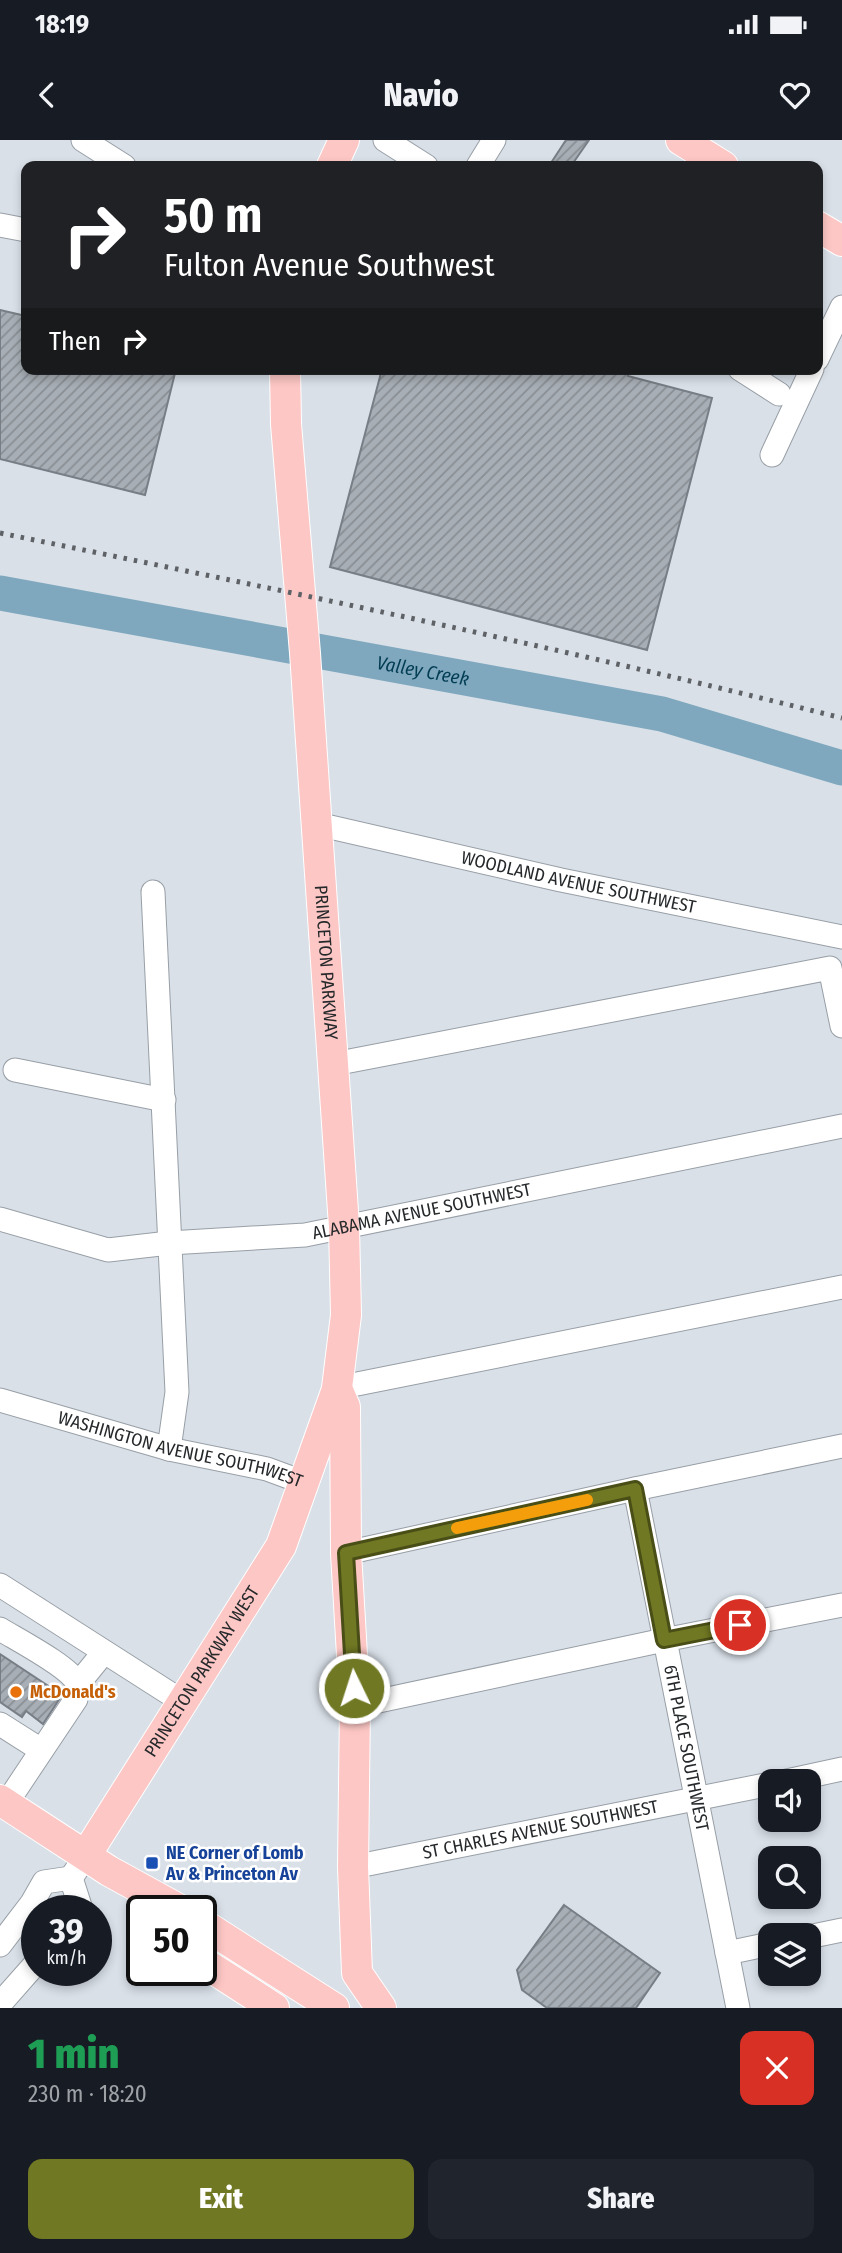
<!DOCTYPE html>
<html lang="en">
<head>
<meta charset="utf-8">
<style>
	:root { --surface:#171b24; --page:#20242c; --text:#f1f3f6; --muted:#9ea1a6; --accent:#707823 }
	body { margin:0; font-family:"Fira Sans Condensed",sans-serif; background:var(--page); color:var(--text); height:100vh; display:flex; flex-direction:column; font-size:26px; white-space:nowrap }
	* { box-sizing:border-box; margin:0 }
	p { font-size:23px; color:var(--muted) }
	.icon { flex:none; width:38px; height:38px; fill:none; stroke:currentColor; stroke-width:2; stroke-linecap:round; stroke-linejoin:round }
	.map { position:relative; height:1868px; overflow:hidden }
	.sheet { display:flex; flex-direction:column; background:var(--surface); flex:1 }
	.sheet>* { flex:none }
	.hud { position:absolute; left:21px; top:21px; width:802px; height:214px; border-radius:14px; box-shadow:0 4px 10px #0003; background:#202124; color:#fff; overflow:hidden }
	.controls { position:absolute; left:758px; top:1629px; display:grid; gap:14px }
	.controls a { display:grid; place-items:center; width:63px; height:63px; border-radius:14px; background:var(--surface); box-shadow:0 4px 10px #0003; font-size:35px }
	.speed { position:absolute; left:21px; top:1755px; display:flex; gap:14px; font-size:35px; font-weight:700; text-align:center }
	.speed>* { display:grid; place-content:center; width:91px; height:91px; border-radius:50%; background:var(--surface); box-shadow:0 4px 10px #0003; line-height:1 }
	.speed small { font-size:18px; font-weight:400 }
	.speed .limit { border:4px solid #111; border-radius:10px; background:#fff; color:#111 }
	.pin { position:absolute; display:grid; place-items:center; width:60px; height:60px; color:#fff; margin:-30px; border:4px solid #fff; border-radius:50%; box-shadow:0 2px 7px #0007 }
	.me { position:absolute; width:77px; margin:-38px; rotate:356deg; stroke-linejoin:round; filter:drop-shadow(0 0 5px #0008) }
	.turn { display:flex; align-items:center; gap:24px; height:147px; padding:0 28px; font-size:32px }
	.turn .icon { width:91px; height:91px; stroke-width:2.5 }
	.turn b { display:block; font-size:49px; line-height:60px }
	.then { display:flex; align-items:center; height:66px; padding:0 28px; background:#0003; gap:14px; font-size:26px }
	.round { display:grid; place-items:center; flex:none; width:74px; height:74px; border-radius:14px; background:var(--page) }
	.headline { display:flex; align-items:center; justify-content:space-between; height:119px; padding:0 28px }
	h1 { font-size:42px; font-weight:800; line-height:52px; color:#1e9e55 }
	.button { display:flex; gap:14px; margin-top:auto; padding:14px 28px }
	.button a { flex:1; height:80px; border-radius:14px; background:var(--accent); color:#fff; font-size:28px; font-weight:800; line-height:80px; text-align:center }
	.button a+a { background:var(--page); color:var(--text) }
	.status { display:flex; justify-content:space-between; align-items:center; height:49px; padding:0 35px; background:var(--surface); direction:ltr }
	.status svg { height:19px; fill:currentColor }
	header { display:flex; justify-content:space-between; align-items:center; height:91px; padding:0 28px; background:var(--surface); font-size:32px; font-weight:800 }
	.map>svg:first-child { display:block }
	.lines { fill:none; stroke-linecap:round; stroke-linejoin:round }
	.river { stroke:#7fa8be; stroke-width:35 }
	.building { fill:url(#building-hatch); stroke:#787e85; stroke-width:2 }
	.minor-casing { stroke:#989fa6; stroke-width:25 }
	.major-casing { stroke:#fff; stroke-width:32 }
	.minor { stroke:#fff; stroke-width:23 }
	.major { stroke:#fdc7c5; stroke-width:30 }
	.rail { stroke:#5e6266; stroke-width:5; stroke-dasharray:3.5 7; stroke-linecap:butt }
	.route-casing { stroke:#494e17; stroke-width:18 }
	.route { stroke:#707823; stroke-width:12 }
	.slow { stroke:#f59e0b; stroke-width:12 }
	.food-dot { fill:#e8710a; stroke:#fff; stroke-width:2.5 }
	.transit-dot { fill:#1a4fb4; stroke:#fff; stroke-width:2.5 }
	.labels { text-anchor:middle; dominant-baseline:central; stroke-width:5; stroke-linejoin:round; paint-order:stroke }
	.street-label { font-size:18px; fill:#26292b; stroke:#fff }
	.food-label { font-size:18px; font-weight:bold; fill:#c56008; stroke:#fff; text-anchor:start }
	.transit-label { font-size:18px; font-weight:bold; fill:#164399; stroke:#fff; text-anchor:start }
	.water-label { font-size:19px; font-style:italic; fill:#023d54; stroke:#fff }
</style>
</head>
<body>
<div class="status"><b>18:19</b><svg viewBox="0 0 49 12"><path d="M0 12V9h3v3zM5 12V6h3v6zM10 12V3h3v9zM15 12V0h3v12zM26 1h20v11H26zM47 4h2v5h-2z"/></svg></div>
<header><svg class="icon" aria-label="back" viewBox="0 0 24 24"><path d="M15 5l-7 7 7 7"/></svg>Navio<svg class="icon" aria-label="heart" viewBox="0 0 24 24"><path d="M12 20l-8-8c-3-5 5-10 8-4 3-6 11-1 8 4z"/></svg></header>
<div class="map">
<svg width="842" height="1868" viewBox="0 0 842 1868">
	<defs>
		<pattern id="building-hatch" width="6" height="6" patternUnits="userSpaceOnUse" patternTransform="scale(1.75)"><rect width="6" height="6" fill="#a7aeb5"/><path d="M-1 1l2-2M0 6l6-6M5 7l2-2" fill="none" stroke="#888e93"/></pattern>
	</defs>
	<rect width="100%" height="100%" fill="#d9e0e8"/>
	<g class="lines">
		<path class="river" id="s1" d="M0,453L662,574L842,628"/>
	</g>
	<g class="building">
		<path d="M566,0H589L571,26H549Z"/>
		<path d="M0,170L26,176V229H176L145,355L0,319Z"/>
		<path d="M382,229H630L628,236L712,258L647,510L330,427Z"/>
		<path d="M0,1514L62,1555L43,1584L26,1571L22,1577L0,1562Z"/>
		<path d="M564,1765L660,1833L636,1868H547L522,1850L517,1830Z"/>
	</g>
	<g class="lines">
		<defs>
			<g id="minor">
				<path d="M83,0L124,26"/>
				<path d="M385,0L426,26"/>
				<path d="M478,26L494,0"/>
				<path d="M0,85L26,90"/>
				<path d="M817,219L842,167"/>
				<path d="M740,229L779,254"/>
				<path d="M772,315L812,229"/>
				<path id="s2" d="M317,684L561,740L842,797"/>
				<path d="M153,752L177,1252L169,1309"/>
				<path d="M334,924L830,828L842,886"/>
				<path d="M15,930L164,960"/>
				<path id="s3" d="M0,1079L108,1110L169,1103L305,1095L842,986"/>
				<path d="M337,1248L842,1147"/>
				<path id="s4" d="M0,1260L169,1309L267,1329L305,1343"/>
				<path id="s5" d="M635,1349L738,1868"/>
				<path d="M346,1413L635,1349L842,1306"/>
				<path d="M0,1445L183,1562"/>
				<path d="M0,1489C16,1499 70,1527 77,1543C79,1548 77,1553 76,1559L6,1664"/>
				<path d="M78,1544L104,1512"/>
				<path d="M355,1566L664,1500L842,1465"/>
				<path d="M0,1584L41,1610"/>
				<path d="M782,1642L842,1629"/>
				<path id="s6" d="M353,1727L770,1644"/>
				<path d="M76,1771L80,1766L71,1738L79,1726"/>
				<path d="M808,1797L842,1790"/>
				<path d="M0,1805L32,1763L44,1742L71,1738"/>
				<path d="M727,1813L770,1804"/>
				<path d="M0,1864L37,1822"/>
			</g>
			<g id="major">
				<path d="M681,0L723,26"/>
				<path d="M332,26L344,0"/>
				<path d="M817,86L842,101"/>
				<path id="s7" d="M285,229L286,284L305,513L344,1086L346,1175L337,1248L345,1267L346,1413L355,1566L353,1727L357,1833L381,1868"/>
				<path d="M0,1660L109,1731L182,1771"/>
				<path id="s8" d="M86,1715L281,1406L336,1252"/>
				<path d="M201,1783L334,1868"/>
				<path d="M201,1821L274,1868"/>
			</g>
		</defs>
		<use href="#minor" class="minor-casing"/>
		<use href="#major" class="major-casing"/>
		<use href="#minor" class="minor"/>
		<use href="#major" class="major"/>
		<path class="rail" d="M0,393C282,450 563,508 842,578"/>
	</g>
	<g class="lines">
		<defs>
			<path id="route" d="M354,1548L346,1413L635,1349L664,1500L740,1485"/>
		</defs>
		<use href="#route" class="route-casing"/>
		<use href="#route" class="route"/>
		<path class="slow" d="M457,1388L587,1360"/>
	</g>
	<circle class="food-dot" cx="16" cy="1552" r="7"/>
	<rect class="transit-dot" x="145" y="1716" width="14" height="14" rx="3.5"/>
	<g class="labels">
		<g class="street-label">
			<text stroke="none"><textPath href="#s2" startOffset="268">WOODLAND AVENUE SOUTHWEST</textPath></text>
			<text stroke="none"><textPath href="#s7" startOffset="595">PRINCETON PARKWAY</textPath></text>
			<text stroke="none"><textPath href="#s3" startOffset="429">ALABAMA AVENUE SOUTHWEST</textPath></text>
			<text stroke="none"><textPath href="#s4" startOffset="187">WASHINGTON AVENUE SOUTHWEST</textPath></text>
			<text stroke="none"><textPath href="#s8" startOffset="217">PRINCETON PARKWAY WEST</textPath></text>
			<text stroke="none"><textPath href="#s5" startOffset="264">6TH PLACE SOUTHWEST</textPath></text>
			<text stroke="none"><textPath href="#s6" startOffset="191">ST CHARLES AVENUE SOUTHWEST</textPath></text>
		</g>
		<g class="food-label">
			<text x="30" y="1552">McDonald's</text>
		</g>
		<g class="transit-label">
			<text x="166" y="1713">NE Corner of Lomb<tspan x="166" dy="21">Av &amp; Princeton Av</tspan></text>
		</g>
		<g class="water-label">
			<text stroke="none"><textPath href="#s1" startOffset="430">Valley Creek</textPath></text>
		</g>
	</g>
</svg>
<div class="controls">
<a><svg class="icon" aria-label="sound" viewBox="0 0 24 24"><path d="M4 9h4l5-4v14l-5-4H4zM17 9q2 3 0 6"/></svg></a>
<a><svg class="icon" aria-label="search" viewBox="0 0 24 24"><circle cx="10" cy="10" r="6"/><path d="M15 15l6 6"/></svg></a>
<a><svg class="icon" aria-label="layers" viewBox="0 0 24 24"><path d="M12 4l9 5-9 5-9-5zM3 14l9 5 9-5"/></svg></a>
</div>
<div class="speed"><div>39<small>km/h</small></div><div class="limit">50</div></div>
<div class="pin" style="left:740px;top:1485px;background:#d93025"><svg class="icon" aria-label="arrive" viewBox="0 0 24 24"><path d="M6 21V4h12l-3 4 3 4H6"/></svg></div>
<svg class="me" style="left:354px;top:1548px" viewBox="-20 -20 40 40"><circle r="17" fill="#707823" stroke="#fff" stroke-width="3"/><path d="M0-11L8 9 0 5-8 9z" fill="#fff"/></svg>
<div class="hud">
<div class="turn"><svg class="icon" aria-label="right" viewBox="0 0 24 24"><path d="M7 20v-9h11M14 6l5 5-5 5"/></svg><div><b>50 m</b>Fulton Avenue Southwest</div></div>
<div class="then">Then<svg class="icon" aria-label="right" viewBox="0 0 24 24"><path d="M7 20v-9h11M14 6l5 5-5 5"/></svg></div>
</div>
</div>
<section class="sheet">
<div class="headline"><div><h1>1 min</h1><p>230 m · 18:20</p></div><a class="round" style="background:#d93025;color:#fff"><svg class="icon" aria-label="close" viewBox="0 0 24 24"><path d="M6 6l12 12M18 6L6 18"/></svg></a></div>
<div class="button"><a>Exit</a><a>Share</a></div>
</section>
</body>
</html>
